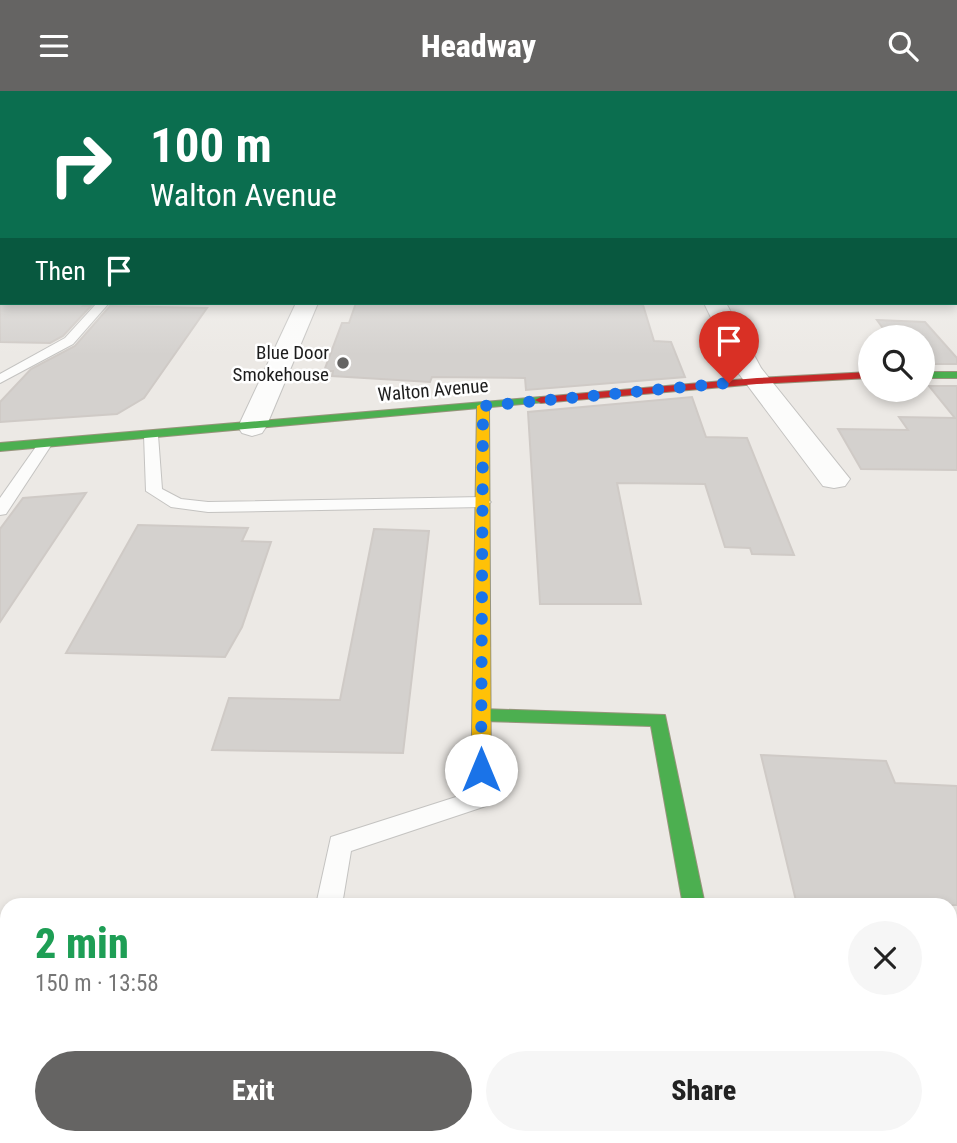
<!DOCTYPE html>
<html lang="en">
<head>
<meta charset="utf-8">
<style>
	:root { --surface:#fff; --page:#f6f6f6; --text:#222; --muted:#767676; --accent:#656463 }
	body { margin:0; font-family:"Roboto Condensed",sans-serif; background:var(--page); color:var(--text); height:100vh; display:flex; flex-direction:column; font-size:26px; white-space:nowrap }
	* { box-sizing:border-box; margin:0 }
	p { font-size:23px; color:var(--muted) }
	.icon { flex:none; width:38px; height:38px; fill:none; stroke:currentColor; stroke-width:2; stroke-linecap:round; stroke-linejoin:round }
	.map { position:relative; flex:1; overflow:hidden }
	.panel { position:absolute; left:0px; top:807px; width:957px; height:247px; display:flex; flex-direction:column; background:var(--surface); border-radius:21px 21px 0 0; box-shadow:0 4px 10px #0003 }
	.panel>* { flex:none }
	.banner { position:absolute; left:0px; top:0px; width:957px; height:214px; box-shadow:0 4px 10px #0003; background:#0b6e4f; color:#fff; overflow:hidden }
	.controls { position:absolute; left:858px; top:234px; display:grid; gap:14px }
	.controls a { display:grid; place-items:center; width:77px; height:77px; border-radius:50%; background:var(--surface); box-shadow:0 4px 10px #0003; font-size:35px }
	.pin { position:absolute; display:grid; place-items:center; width:60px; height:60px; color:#fff; margin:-72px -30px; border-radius:50% 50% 50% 0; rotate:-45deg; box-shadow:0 0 7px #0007 }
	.pin .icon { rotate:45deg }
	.me { position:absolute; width:77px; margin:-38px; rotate:0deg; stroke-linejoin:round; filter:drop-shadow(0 0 5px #0008) }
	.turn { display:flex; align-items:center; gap:24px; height:147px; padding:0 35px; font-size:32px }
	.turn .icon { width:91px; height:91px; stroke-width:2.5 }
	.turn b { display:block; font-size:49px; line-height:60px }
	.then { display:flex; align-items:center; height:66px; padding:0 35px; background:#0003; gap:14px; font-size:26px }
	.round { display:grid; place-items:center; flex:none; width:74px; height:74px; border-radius:37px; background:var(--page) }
	.overview { display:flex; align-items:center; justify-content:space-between; height:119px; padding:0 35px }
	h1 { font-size:42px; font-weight:800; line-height:52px; color:#1e9e55 }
	.primary-button { display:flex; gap:14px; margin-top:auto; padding:14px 35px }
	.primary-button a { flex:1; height:80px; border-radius:42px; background:var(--accent); color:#fff; font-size:28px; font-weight:800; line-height:80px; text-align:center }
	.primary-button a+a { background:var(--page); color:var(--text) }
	header { display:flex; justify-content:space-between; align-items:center; height:91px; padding:0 35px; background:var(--accent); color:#fff; font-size:32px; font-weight:800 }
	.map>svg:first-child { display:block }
	.building { fill:#d4d1ce; stroke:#cfcac6; stroke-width:2 }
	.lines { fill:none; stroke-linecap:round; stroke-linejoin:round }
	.lane-casing { stroke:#c4c3c1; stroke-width:2 }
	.street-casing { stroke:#c4c3c1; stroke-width:2 }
	.fast-casing { stroke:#97947c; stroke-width:2 }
	.slow-casing { stroke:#97947c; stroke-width:2 }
	.jam-casing { stroke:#97947c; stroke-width:2 }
	.lane { fill:#fcfcfb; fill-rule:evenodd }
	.street { fill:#fcfcfb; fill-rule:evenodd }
	.fast { fill:#4caf50; fill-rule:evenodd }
	.slow { fill:#ffc107; fill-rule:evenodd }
	.jam { fill:#c62828; fill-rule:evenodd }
	.route { stroke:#1a73e8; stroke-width:12; stroke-dasharray:0 21.6 }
	.poi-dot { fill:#656463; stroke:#fff; stroke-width:2.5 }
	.labels { text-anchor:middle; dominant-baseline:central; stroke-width:5; stroke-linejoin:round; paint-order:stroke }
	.far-poi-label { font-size:19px; fill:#1d1d1d; stroke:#fff; text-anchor:end }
	.far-street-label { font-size:19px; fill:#1d1d1d; stroke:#fff }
</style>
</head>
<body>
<header><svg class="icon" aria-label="menu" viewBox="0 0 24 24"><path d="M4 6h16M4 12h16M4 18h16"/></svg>Headway<svg class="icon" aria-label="search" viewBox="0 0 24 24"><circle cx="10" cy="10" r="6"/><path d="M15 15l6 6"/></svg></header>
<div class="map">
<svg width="957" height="1052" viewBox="0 0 957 1052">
	<rect width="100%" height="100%" fill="#ece9e5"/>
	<g class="building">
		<path d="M0,212H86L83,215H91L63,245L50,252L0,251Z"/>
		<path d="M356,212L643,214L654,250L671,251L685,286L526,299L525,287L432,286L430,291L332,285L333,280H324L342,232H349Z"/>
		<path d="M110,215L207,217L144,307L117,323L0,331V311L31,278L75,255Z"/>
		<path d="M877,229L925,231L957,267V273H922V247H890Z"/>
		<path d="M929,295H957V379L861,378L838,338L908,339L899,326L955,327Z"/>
		<path d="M692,306L706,346L747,347L794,464L752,463L750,457L725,456L705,393L617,392L641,513H540L528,321Z"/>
		<path d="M86,402L0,531V438L23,407Z"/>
		<path d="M138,434L248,437L242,450L271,451L242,536L225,566L66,562Z"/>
		<path d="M374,438L429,440L403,662L212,659L229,607L340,609Z"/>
		<path d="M761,664L886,670L895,692L957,695V814H797Z"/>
	</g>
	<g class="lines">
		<defs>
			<g id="lane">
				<rect x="0" y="149" width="2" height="6"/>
				<path d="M0,168H2L0,177Z"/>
				<path d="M97,212H109L73,253L0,292V283L65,247Z"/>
				<path d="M151,340L158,344L162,398L181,408L208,411L483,406L491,411L483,416L208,421L171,416L146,400L144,344Z"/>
				<path d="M45,349L52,353L6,423L0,424V407L40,350Z"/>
				<path d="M481,698L489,700L493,707L489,714L351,760L342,814H316L331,746Z"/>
				<path d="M270,1046H302L301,1052H269Z"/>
			</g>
			<g id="street">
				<path d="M296,212H318L266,336L262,342L252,345L242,342L238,336Z"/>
				<path d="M704,212H726L761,277L850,388L845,395L834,397L823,395L736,279Z"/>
				<path d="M705,1046H770L771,1052H705Z"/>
			</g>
			<g id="fast">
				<rect x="922" y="281" width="35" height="6"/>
				<path d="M541,306L545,307V311L0,360V352Z"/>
				<path d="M482,618L665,624L705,814H683L651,635L482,630L476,629L473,624L476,619Z"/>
			</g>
			<path id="slow" d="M483,312L489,315L491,707L488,712L481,715L474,712L471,707L477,315Z"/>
			<path id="jam" d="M870,281V287L757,293L541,312L535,309L541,306L757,287Z"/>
		</defs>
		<use href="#lane" class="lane-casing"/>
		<use href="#street" class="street-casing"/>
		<use href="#fast" class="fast-casing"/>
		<use href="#slow" class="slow-casing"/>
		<use href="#jam" class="jam-casing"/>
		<use href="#lane" class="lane"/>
		<use href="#street" class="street"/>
		<use href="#fast" class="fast"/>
		<use href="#slow" class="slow"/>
		<use href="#jam" class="jam"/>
	</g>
	<linearGradient id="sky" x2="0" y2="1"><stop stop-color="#93c6e6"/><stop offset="0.44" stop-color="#f6f5f3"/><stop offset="1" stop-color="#f6f5f3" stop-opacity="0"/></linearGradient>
	<rect width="957" height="264" fill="url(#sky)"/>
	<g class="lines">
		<path class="route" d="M481,679L483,315L729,292"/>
	</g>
	<circle class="poi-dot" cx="343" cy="272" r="7"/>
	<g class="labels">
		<g class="far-poi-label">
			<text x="329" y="261">Blue Door<tspan x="329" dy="22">Smokehouse</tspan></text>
		</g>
		<g class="far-street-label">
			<text transform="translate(433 299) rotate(-5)">Walton Avenue</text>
		</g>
	</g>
</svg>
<div class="controls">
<a><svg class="icon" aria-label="search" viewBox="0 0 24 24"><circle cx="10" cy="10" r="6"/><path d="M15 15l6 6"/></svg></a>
</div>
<div class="pin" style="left:729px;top:292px;background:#d93025"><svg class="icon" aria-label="arrive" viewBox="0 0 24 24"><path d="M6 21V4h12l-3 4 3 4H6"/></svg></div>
<svg class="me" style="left:481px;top:679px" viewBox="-20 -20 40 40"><circle r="19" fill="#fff"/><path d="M0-13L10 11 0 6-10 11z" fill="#1a73e8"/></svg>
<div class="banner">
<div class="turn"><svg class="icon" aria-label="right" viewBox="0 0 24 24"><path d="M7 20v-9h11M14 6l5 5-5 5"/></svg><div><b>100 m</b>Walton Avenue</div></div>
<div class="then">Then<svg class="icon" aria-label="arrive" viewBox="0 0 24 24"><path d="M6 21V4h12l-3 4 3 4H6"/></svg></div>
</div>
<section class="panel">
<div class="overview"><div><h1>2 min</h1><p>150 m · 13:58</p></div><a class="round"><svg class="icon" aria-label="close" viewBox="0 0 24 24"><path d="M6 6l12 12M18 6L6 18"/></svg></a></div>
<div class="primary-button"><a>Exit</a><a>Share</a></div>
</section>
</div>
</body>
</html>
